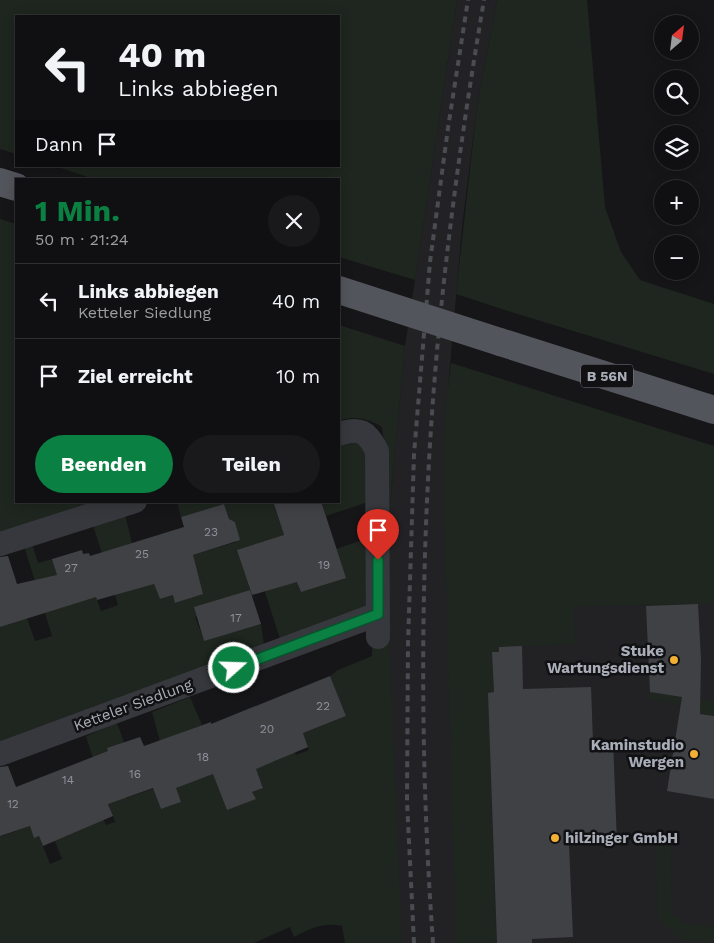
<!DOCTYPE html>
<html lang="de">
<head>
<meta charset="utf-8">
<style>
	:root { --surface:#101012; --page:#19191b; --text:#f1f3f6; --muted:#9c9d9f; --line:#303032; --accent:#0b8043 }
	body { margin:0; font-family:"Work Sans",sans-serif; background:var(--page); color:var(--text); height:100vh; display:flex; flex-direction:column; font-size:19px; white-space:nowrap }
	* { box-sizing:border-box; margin:0 }
	p { font-size:16px; color:var(--muted) }
	.icon { flex:none; width:28px; height:28px; fill:none; stroke:currentColor; stroke-width:2; stroke-linecap:round; stroke-linejoin:round }
	.map { position:relative; flex:1; overflow:hidden }
	.sheet { position:absolute; left:15px; top:178px; width:325px; height:325px; display:flex; flex-direction:column; background:var(--surface); border-radius:0px; box-shadow:0 2px 12px #0003,0 0 0 1px var(--line) }
	.sheet>* { flex:none }
	.guide { position:absolute; left:15px; top:15px; width:325px; height:152px; border-radius:0px; box-shadow:0 2px 12px #0003,0 0 0 1px var(--line); background:#101012; color:var(--text); overflow:hidden }
	.needle { width:32px; rotate:28deg }
	.buttons { position:absolute; left:654px; top:15px; display:grid; gap:10px }
	.buttons a { display:grid; place-items:center; width:45px; height:45px; border-radius:50%; background:var(--surface); box-shadow:0 2px 12px #0003,0 0 0 1px var(--line); font-size:25px }
	.pin { position:absolute; display:grid; place-items:center; width:42px; height:42px; color:#fff; margin:-51px -21px; border-radius:50% 50% 50% 0; rotate:-45deg; box-shadow:0 0 5px #0007 }
	.pin .icon { rotate:45deg }
	.me { position:absolute; width:55px; margin:-28px; rotate:70deg; stroke-linejoin:round; filter:drop-shadow(0 0 4px #0008) }
	.turn { display:flex; align-items:center; gap:18px; height:105px; padding:0 20px; font-size:22px }
	.turn .icon { width:65px; height:65px; stroke-width:2.5 }
	.turn b { display:block; font-size:35px; line-height:42px }
	.then { display:flex; align-items:center; height:48px; padding:0 20px; background:#0003; gap:10px; font-size:19px }
	.round { display:grid; place-items:center; flex:none; width:52px; height:52px; border-radius:26px; background:var(--page) }
	.headline { display:flex; align-items:center; justify-content:space-between; height:85px; padding:0 20px }
	h1 { font-size:30px; font-weight:700; line-height:38px; color:var(--accent) }
	.cta { display:flex; gap:10px; margin-top:auto; padding:10px 20px }
	.cta a { flex:1; height:58px; border-radius:30px; background:var(--accent); color:#fff; font-size:20px; font-weight:700; line-height:58px; text-align:center }
	.cta a+a { background:var(--page); color:var(--text) }
	ul { padding:0; list-style:none }
	li { display:flex; align-items:center; gap:15px; height:75px; padding:0 20px; border-top:1px solid var(--line) }
	li div { flex:1 }
	li b { display:block; font-size:19px }
	li em { font-style:normal }
	.map>svg:first-child { display:block }
	.built { fill:#222225 }
	.green { fill:#1e261f }
	.building { fill:#404145 }
	.lines { fill:none; stroke-linecap:round; stroke-linejoin:round }
	.street { stroke:#37383d; stroke-width:24 }
	.primary { stroke:#53555c; stroke-width:28 }
	.rail { stroke:#4a4c52; stroke-width:4; stroke-dasharray:6 5; stroke-linecap:butt }
	.primary-bridge { stroke:#53555c; stroke-width:28 }
	.route-casing { stroke:#07532c; stroke-width:12 }
	.route { stroke:#0b8043; stroke-width:9 }
	.poi-dot { fill:#f2b134; stroke:#111113; stroke-width:2 }
	.labels { text-anchor:middle; dominant-baseline:central; stroke-width:5; stroke-linejoin:round; paint-order:stroke }
	.number-label { font-size:12px; fill:#8e929b }
	.shield { fill:#111113; stroke:#7b7e86; stroke-width:1 }
	.shield-label { font-size:14px; font-weight:bold; fill:#a8adb8 }
	.poi-label { font-size:15px; font-weight:bold; fill:#a8adb8; stroke:#111113; text-anchor:end }
	.street-label { font-size:15px; fill:#a8adb8; stroke:#111113 }
</style>
</head>
<body>
<div class="map">
<svg width="714" height="943" viewBox="0 0 714 943">
	<rect width="100%" height="100%" fill="#161618"/>
	<path class="built" d="M457,0H497L477,106L462,227L446,413L714,500V943H400L391,814L387,538L405,346Z"/>
	<g class="green">
		<path d="M0,0H457L415,280L339,257V179H94L55,166H339V16H16V154L0,149Z"/>
		<path d="M497,0H587L605,207L621,252L640,280L714,304V374L508,311L456,294L477,106Z"/>
		<path d="M0,219L16,224V501H113L0,537Z"/>
		<path d="M339,325L405,346L387,538L384,442L382,427C368,419 355,415 339,421Z"/>
		<path d="M451,363L714,446V604L574,606L575,644L499,647V652L492,653L494,692L488,693L496,943H456L443,470L445,413Z"/>
		<path d="M358,441L371,448V501L326,516L321,501H339V447Z"/>
		<path d="M177,501H273L284,535L260,556L241,561L250,590L208,603L211,612L195,617L204,640L261,624L264,645L0,742V627L27,618L35,641L52,636L24,546L32,544L38,563L52,559L96,597L101,611L118,605L93,525L125,514L132,543L124,546L154,584L160,599L173,595L176,603L190,598L183,575L193,555L236,542L234,535L237,529L235,522L229,519L224,504L181,517Z"/>
		<path d="M371,537V605L280,639L265,592L295,575L301,592L336,549Z"/>
		<path d="M372,638L389,639L402,943H345L342,926C322,922 312,928 294,937L290,927L254,943H0V831L2,836L30,826L35,837L39,836L50,864L62,859L54,839L66,836L87,827L100,812L106,825L115,822L100,781L86,736L117,723L124,742L126,798L158,787L168,794L157,798L161,809L181,802L164,756L152,712L190,697L202,725L176,735L193,781L227,769L241,804L255,799L252,792L263,787L249,752L274,762L284,757L277,741L289,737L296,755L309,750L303,733L346,716L330,676L338,670L372,656Z"/>
		<path d="M650,692L714,702V716L680,711L679,704L650,699Z"/>
		<path d="M655,840L671,843L672,914L687,924L714,927V943L679,939L658,918Z"/>
	</g>
	<g class="building">
		<path d="M273,501H321L346,578L301,592L297,582L252,595L237,550L284,535Z"/>
		<path d="M224,504L229,519L235,522L240,540L193,555L203,594L175,603L173,595L160,599L154,584L97,600L96,597L0,627V557L8,556L17,584L57,575L52,559L82,550L83,554L89,553L90,556L171,531L184,527L181,517Z"/>
		<path d="M250,590L261,624L204,641L194,607Z"/>
		<path d="M698,604L701,659L700,714L714,716V799L667,791L682,697L650,692L646,606Z"/>
		<path d="M522,646L523,689L591,687L593,742L613,741L617,843L569,844L573,937L532,939V943H497L488,693L494,692L492,652H499V647Z"/>
		<path d="M330,676L346,716L303,733L308,747L256,769L263,788L252,792L256,799L227,810L213,774L176,788L181,802L161,809L153,788L108,804L113,816L43,846L39,836L34,838L30,826L0,836V767L8,766L16,787L108,751L107,748L140,737L144,746L211,722V724Z"/>
	</g>
	<g class="lines">
		<g class="street">
			<path d="M339,434C360,427 367,431 377,451L378,637"/>
			<path d="M0,544L135,501"/>
			<path d="M0,754L378,614"/>
		</g>
		<g class="primary">
			<path d="M0,182L16,187"/>
			<path d="M500,342L714,410"/>
		</g>
		<g class="rail">
			<path d="M414,943L407,801L408,644L414,454L430,262L448,128L468,0"/>
			<path d="M433,943C421,777 420,610 430,444C439,295 459,147 484,0"/>
		</g>
		<path class="primary-bridge" d="M339,290L500,342"/>
	</g>
	<g class="lines">
		<defs>
			<path id="route" d="M234,668L378,614V560"/>
		</defs>
		<use href="#route" class="route-casing"/>
		<use href="#route" class="route"/>
	</g>
	<g class="poi-dot">
		<circle cx="674" cy="660" r="5"/>
		<circle cx="694" cy="754" r="5"/>
		<circle cx="555" cy="838" r="5"/>
	</g>
	<g class="labels">
		<g class="number-label">
			<text x="211" y="532">23</text>
			<text x="142" y="554">25</text>
			<text x="324" y="565">19</text>
			<text x="71" y="568">27</text>
			<text x="236" y="618">17</text>
			<text x="323" y="706">22</text>
			<text x="267" y="729">20</text>
			<text x="203" y="757">18</text>
			<text x="135" y="774">16</text>
			<text x="68" y="780">14</text>
			<text x="13" y="804">12</text>
		</g>
		<rect class="shield" x="581" y="364.5" width="52" height="23" rx="4"/>
		<g class="shield-label">
			<text x="607" y="376">B 56N</text>
		</g>
		<g class="poi-label">
			<text x="664" y="651">Stuke<tspan x="664" dy="17">Wartungsdienst</tspan></text>
			<text x="684" y="745">Kaminstudio<tspan x="684" dy="17">Wergen</tspan></text>
			<text x="565" y="838" text-anchor="start">hilzinger GmbH</text>
		</g>
		<g class="street-label">
			<text transform="translate(133 705) rotate(-20)">Ketteler Siedlung</text>
		</g>
	</g>
</svg>
<div class="buttons">
<a><svg class="needle" viewBox="-14 -14 28 28"><path d="M0-13l5 13h-10z" fill="#e53935"/><path d="M0 13l5-13h-10z" fill="#9c9d9f"/></svg></a>
<a><svg class="icon" aria-label="search" viewBox="0 0 24 24"><circle cx="10" cy="10" r="6"/><path d="M15 15l6 6"/></svg></a>
<a><svg class="icon" aria-label="layers" viewBox="0 0 24 24"><path d="M12 4l9 5-9 5-9-5zM3 14l9 5 9-5"/></svg></a>
<a>+</a>
<a>−</a>
</div>
<div class="pin" style="left:378px;top:560px;background:#d93025"><svg class="icon" aria-label="arrive" viewBox="0 0 24 24"><path d="M6 21V4h12l-3 4 3 4H6"/></svg></div>
<svg class="me" style="left:234px;top:668px" viewBox="-20 -20 40 40"><circle r="17" fill="#0b8043" stroke="#fff" stroke-width="3"/><path d="M0-11L8 9 0 5-8 9z" fill="#fff"/></svg>
<div class="guide">
<div class="turn"><svg class="icon" aria-label="left" viewBox="0 0 24 24"><path d="M17 20v-9H6M10 6l-5 5 5 5"/></svg><div><b>40 m</b>Links abbiegen</div></div>
<div class="then">Dann<svg class="icon" aria-label="arrive" viewBox="0 0 24 24"><path d="M6 21V4h12l-3 4 3 4H6"/></svg></div>
</div>
<section class="sheet">
<div class="headline"><div><h1>1 Min.</h1><p>50 m · 21:24</p></div><a class="round"><svg class="icon" aria-label="close" viewBox="0 0 24 24"><path d="M6 6l12 12M18 6L6 18"/></svg></a></div>
<ul>
<li><svg class="icon" aria-label="left" viewBox="0 0 24 24"><path d="M17 20v-9H6M10 6l-5 5 5 5"/></svg><div><b>Links abbiegen</b><p>Ketteler Siedlung</p></div><em>40 m</em></li>
<li><svg class="icon" aria-label="arrive" viewBox="0 0 24 24"><path d="M6 21V4h12l-3 4 3 4H6"/></svg><div><b>Ziel erreicht</b></div><em>10 m</em></li>
</ul>
<div class="cta"><a>Beenden</a><a>Teilen</a></div>
</section>
</div>
</body>
</html>
